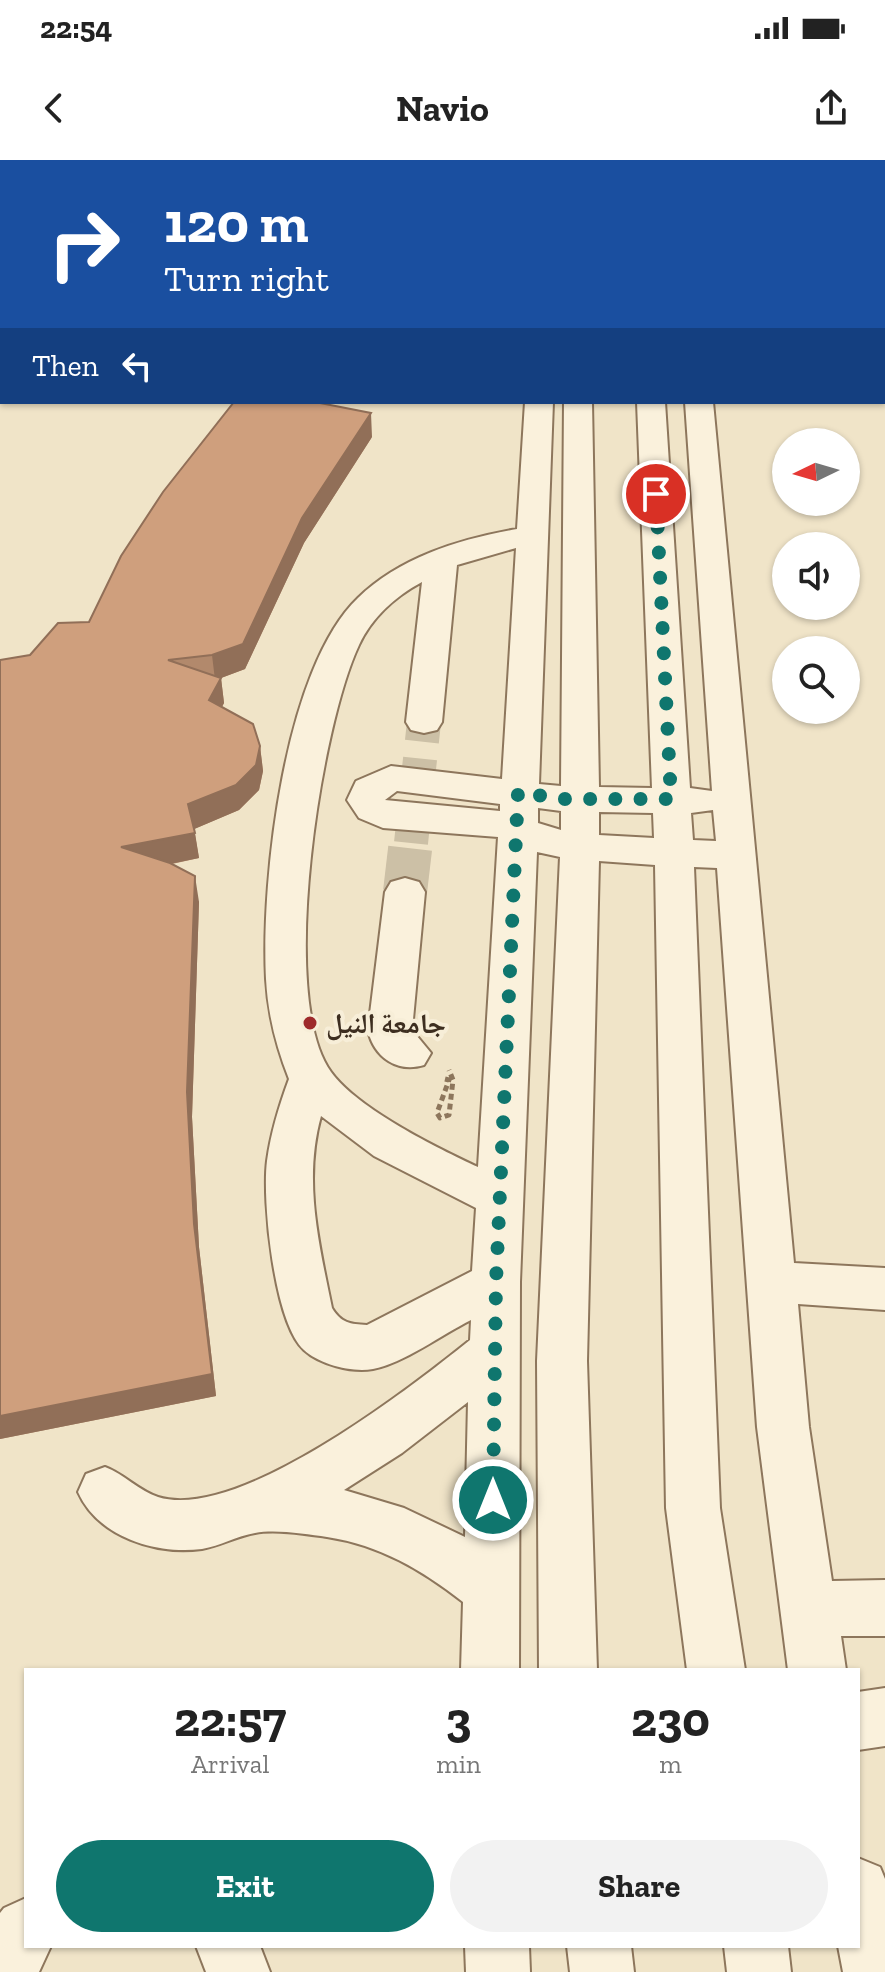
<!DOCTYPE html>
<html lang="en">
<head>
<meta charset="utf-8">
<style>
	:root { --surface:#fff; --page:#f2f2f2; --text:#222; --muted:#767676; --accent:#0f766e }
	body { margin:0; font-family:"Zilla Slab","Noto Naskh Arabic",serif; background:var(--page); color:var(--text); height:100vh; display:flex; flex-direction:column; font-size:30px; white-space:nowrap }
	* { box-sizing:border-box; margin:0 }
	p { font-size:26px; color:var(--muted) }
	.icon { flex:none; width:44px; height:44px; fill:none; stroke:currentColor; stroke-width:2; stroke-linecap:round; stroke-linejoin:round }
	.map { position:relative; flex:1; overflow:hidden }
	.details { position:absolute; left:24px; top:1508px; width:836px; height:280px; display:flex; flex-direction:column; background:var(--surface); border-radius:0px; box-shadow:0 2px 6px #0004 }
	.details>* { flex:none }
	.guide { position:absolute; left:0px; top:0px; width:886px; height:244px; box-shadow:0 2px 6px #0004; background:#1a4fa0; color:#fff; overflow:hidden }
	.needle { width:52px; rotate:265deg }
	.fabs { position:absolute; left:772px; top:268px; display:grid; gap:16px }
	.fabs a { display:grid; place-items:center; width:88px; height:88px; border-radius:50%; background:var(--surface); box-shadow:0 2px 6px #0004; font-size:40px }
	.pin { position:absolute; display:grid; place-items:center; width:68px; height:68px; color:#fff; margin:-34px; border:4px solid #fff; border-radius:50%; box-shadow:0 2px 8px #0007 }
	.me { position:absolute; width:88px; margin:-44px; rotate:0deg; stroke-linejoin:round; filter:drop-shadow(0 0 6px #0008) }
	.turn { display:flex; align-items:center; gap:28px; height:168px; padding:0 32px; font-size:36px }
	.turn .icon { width:104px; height:104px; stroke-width:2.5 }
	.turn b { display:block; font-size:56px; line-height:68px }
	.then { display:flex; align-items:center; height:76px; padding:0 32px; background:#0003; gap:16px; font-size:30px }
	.eta { display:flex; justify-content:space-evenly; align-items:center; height:136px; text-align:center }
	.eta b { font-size:48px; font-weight:700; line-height:56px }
	.primary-button { display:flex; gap:16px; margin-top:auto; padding:16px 32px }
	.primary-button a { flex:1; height:92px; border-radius:48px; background:var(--accent); color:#fff; font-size:32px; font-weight:700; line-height:92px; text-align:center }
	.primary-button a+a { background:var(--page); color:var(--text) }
	.status { display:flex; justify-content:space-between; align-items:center; height:56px; padding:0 40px; background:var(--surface); direction:ltr }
	.status svg { height:22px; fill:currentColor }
	header { display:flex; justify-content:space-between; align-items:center; height:104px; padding:0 32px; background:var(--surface); font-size:36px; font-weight:700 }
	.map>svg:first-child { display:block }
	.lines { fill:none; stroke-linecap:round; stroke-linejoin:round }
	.minor-tunnel-far1 { stroke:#ccc0a6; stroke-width:34; stroke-dasharray:34 17; stroke-linecap:butt }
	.minor-tunnel { stroke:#ccc0a6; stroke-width:44; stroke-dasharray:44 22; stroke-linecap:butt }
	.minor-casing { stroke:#8d765c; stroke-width:4 }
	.major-casing { stroke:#5b4430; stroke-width:4 }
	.path { stroke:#8d765c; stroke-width:5; stroke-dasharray:6 4; stroke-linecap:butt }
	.minor { fill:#faf1dc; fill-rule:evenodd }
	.major { fill:#f3d9a0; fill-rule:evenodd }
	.wall { fill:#b2896c }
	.shaded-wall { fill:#916f58 }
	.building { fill:#cf9f7d; stroke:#916f58; stroke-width:2 }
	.route { stroke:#0f766e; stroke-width:14; stroke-dasharray:0 25.2 }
	.poi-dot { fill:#9e2a2b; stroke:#f7eed8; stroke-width:3 }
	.labels { text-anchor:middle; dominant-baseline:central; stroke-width:8; stroke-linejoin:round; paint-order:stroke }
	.poi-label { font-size:28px; font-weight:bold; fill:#3d2e20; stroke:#f7eed8; text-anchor:start }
</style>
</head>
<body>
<div class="status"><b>22:54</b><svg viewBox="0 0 49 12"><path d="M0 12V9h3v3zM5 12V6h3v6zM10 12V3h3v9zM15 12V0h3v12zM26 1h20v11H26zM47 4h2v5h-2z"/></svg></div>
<header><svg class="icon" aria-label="back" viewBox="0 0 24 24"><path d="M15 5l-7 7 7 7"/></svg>Navio<svg class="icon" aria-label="share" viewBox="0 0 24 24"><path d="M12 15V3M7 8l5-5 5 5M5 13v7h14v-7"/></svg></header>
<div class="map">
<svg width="885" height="1812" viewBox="0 0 885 1812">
	<rect width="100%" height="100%" fill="#f0e4c8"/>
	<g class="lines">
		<path class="minor-tunnel-far1" d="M411,683L424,562"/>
		<path class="minor-tunnel" d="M405,732L411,681"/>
		<defs>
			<g id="minor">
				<rect x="540" y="0" width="24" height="2"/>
				<rect x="629" y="0" width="24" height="2"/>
				<rect x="667" y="0" width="24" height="2"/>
				<path d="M525,242H553L539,624L561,626L564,242H592L599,627L652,628L637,242H665L690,628L712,631L685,242H713L794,1103L885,1108V1150L798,1144L809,1267L832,1421L885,1420V1476H841L846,1510H788L757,1267L717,708L694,707L720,1348L745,1510H687L666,1348L655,705L599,701L587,1201L597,1510H539L537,1201L560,697L537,692L520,1122L519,1510H461L463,1442C422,1410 380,1385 327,1377C306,1374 275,1369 255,1373C237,1376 220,1386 202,1389C156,1395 98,1377 78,1332L86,1314L105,1307C124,1314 139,1331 158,1337C238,1362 409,1229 470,1180L471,1160C443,1174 402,1204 373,1209C352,1213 319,1204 304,1190C274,1163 262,1040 267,1001C271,972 279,946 289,919C276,886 268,855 266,819C261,720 284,509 358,438C400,397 460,379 517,369ZM516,388L502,619L391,606L356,621L347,640L359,658L383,668L498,677L478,1007C437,988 358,949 331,912C277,838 321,565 359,485C372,457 396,436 422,422L406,562L411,570L424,573L437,570L442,562L457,405ZM397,631L500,644V651L385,640ZM538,648L561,651V670L538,663ZM713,650L716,681L693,680L691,653ZM599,652L653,653L654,678L599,675ZM321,956L374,996L476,1048L472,1111L367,1165C350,1164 341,1163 332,1148C319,1084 303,1021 321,956ZM468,1242L465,1377L404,1348L344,1330L402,1293Z"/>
				<path d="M405,718L419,722L425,732L412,870L431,893L424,905C398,913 374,898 368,870L385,732L391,722Z"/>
				<path d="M885,1528V1586L858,1590V1532Z"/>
				<path d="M858,1698L880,1707L885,1719V1812H843L838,1786H858Z"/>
				<path d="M26,1738V1786H51L39,1812H0V1753L4,1748Z"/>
				<path d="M196,1786H260L270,1812H206Z"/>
				<path d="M465,1786H529L530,1812H466Z"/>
				<path d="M567,1786H631L634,1812H570Z"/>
				<path d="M724,1786H788L791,1812H727Z"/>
			</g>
			<rect id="major" x="884" y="8" width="1" height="14"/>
		</defs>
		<use href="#minor" class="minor-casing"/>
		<use href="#major" class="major-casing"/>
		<path class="path" d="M445,919L449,920L437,953L440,958L449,955L453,920L449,910"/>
		<use href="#minor" class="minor"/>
		<use href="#major" class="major"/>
	</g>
	<path class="wall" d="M372,277L304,383L245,509L221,518L224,543L222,547L260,586L263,611L259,630L239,650L194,669L199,698L172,704L199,742L192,957L199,1087L216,1236L0,1279V500L30,495L89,462Z"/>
	<g class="shaded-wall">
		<path d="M371,253L372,277L304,383L245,509L221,518L224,543L212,565L209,540L215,520L212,495Z"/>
		<path d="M260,586L263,611L259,630L239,650L192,670L188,644Z"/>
		<path d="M195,673L199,698L126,713L121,687Z"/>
		<path d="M195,716L199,742L192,957L199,1087L216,1236L0,1279V1256L194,1064L187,932Z"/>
	</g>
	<path class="building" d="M234,242H315L371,253L302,358L243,484L212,495L168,500L221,518L209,540L253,564L260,586L256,605L236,625L188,644L195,673L121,687L170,703L195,716L187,932L194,1064L212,1214L0,1256V500L30,495L58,463L89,462L121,396L163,332Z"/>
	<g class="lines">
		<path class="route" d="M493,1340L496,1122L518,632L563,639H671L656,334"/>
	</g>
	<circle class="poi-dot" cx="310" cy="863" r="8"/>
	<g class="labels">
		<g class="poi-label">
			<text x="326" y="863">جامعة النيل</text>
		</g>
	</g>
</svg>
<div class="fabs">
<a><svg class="needle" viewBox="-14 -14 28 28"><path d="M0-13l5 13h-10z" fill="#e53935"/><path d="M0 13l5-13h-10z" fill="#767676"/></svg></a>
<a><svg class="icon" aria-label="sound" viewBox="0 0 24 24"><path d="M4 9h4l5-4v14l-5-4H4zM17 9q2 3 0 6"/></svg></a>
<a><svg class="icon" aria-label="search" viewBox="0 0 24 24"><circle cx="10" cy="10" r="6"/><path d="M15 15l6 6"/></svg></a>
</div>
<div class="pin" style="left:656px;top:334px;background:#d93025"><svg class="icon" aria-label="arrive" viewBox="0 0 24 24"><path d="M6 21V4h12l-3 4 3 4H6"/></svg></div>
<svg class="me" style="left:493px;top:1340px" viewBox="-20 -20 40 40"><circle r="17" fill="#0f766e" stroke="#fff" stroke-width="3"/><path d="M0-11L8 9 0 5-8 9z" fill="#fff"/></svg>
<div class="guide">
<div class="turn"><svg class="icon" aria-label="right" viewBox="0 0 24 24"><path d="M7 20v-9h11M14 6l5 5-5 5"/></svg><div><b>120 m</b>Turn right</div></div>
<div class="then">Then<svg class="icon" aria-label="left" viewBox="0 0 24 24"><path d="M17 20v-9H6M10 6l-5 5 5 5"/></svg></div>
</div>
<section class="details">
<div class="eta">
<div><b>22:57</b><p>Arrival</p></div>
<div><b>3</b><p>min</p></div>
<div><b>230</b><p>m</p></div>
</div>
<div class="primary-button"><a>Exit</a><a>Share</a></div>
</section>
</div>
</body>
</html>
